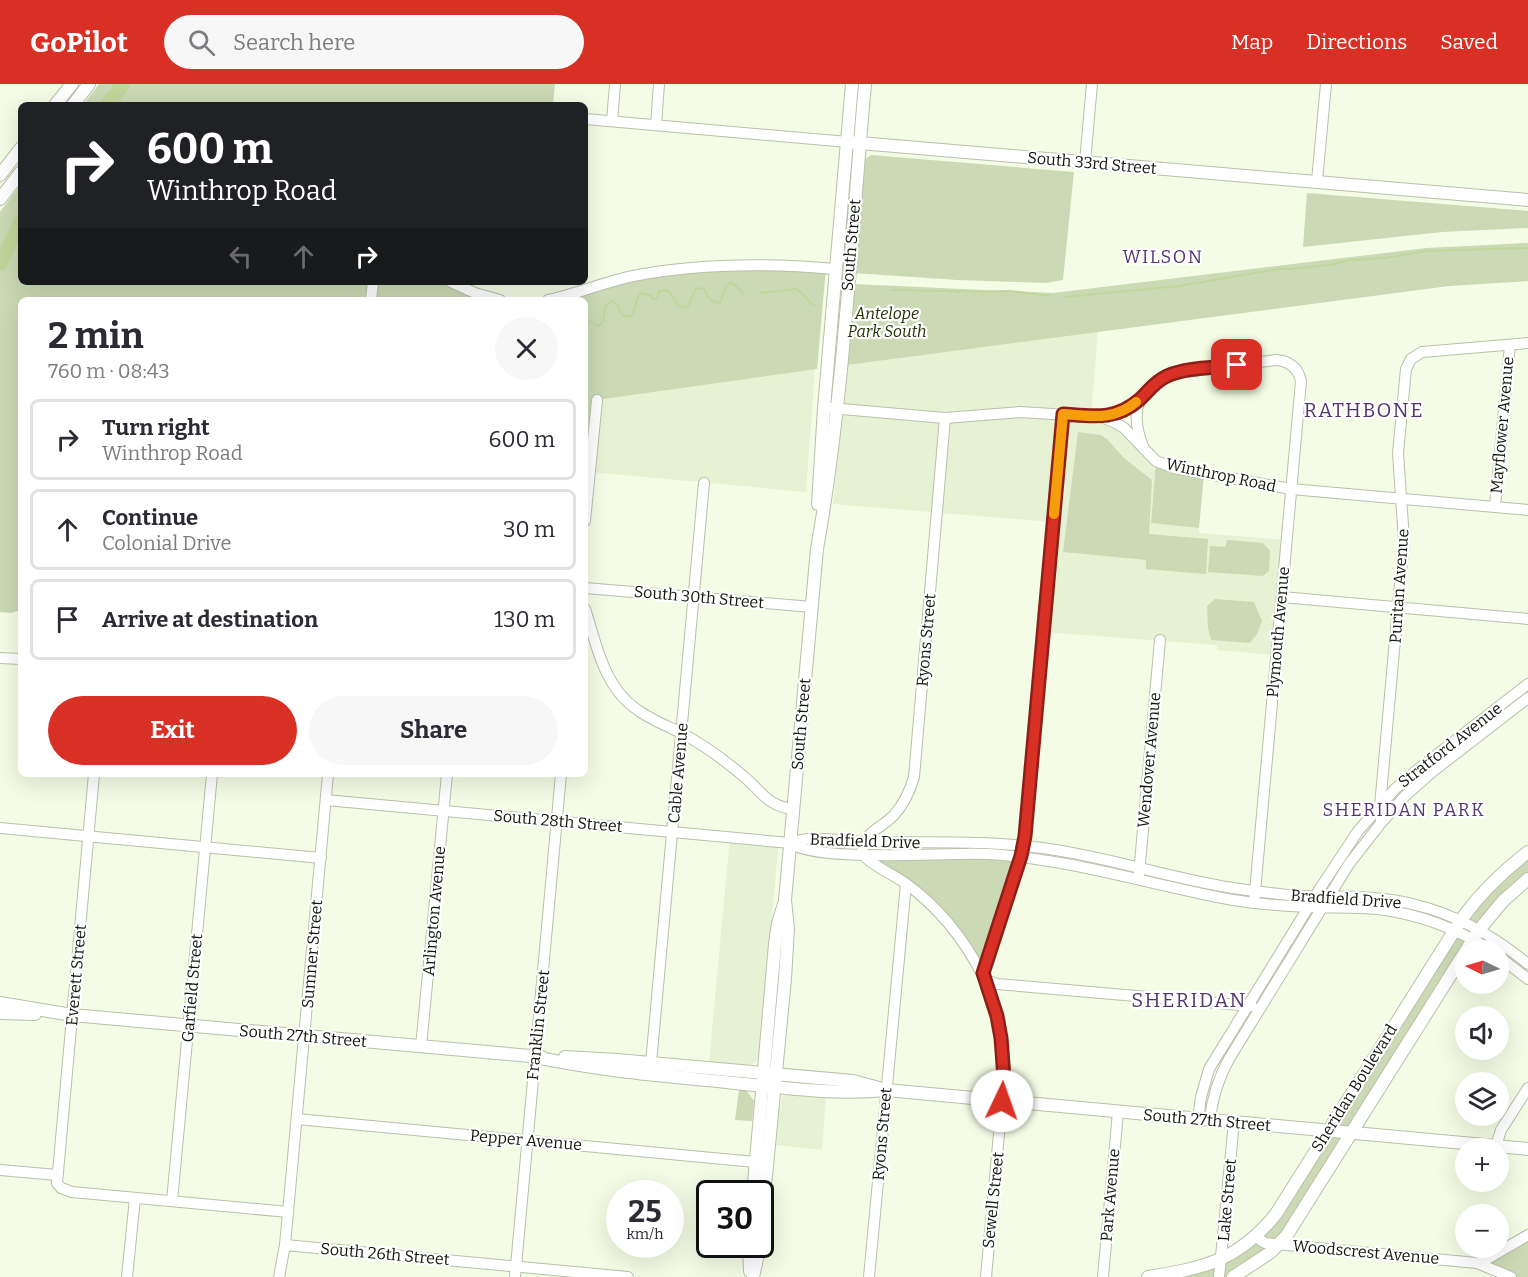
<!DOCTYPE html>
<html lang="en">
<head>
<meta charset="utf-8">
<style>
	:root { --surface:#fff; --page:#f7f7f7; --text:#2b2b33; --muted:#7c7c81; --line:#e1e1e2; --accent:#d93025 }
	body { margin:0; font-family:Bitter,serif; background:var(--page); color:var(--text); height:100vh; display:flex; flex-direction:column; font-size:22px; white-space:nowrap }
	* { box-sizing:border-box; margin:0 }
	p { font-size:20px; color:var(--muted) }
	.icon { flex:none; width:33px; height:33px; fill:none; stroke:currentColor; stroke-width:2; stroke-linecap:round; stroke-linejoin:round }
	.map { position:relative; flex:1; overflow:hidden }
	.details { position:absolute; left:18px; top:213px; width:570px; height:480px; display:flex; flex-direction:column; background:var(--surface); border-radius:9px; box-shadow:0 6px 24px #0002 }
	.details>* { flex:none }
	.guide { position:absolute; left:18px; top:18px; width:570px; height:183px; border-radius:9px; box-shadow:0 6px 24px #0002; background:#202124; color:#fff; overflow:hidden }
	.needle { width:39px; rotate:275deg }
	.tools { position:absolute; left:1455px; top:856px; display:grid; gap:12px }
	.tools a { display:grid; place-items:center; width:54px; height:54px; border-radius:50%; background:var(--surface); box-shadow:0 6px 24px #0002; font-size:30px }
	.speed { position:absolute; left:606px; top:1096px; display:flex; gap:12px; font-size:30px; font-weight:700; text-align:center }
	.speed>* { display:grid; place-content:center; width:78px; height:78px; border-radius:50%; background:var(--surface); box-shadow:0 6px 24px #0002; line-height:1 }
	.speed small { font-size:15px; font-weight:400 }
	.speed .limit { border:3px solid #111; border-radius:9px; background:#fff; color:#111 }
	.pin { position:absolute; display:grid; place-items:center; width:51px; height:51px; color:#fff; margin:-26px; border-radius:12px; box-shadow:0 3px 9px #0006 }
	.me { position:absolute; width:66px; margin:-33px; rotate:3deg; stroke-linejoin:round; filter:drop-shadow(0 0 4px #0008) }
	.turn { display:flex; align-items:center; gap:21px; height:126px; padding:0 30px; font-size:27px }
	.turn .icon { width:78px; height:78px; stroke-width:2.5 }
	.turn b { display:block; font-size:42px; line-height:51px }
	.lanes { display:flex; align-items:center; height:57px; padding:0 30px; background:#0003; justify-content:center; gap:30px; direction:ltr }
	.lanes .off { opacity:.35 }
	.round { display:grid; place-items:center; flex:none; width:63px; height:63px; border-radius:32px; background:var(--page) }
	.summary { display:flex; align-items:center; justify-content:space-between; height:102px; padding:0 30px }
	h1 { font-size:36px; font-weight:700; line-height:45px }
	.cta { display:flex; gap:12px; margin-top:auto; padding:12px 30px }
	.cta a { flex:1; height:69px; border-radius:36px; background:var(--accent); color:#fff; font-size:24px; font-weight:700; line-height:69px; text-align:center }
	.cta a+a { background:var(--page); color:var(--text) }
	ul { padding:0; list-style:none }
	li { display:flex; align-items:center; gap:18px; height:81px; margin:0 12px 9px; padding:0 18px; border:3px solid var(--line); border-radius:9px }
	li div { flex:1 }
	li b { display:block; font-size:22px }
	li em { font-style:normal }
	header { display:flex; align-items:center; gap:36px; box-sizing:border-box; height:84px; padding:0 30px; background:var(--accent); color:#fff }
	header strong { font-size:28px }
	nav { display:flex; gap:33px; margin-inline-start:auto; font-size:21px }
	.search { width:420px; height:54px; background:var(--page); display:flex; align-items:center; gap:15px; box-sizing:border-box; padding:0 21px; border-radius:33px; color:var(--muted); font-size:22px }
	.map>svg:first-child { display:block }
	.built { fill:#e7f2d4 }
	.green { fill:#cbd9b4 }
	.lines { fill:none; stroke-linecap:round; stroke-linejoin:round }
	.stream { stroke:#c1d69b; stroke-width:2 }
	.river { stroke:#c1d69b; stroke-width:14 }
	.minor-casing { stroke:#b8c0aa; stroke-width:12 }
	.major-casing { stroke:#b8c0aa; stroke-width:14 }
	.minor { stroke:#fff; stroke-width:10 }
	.major { stroke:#fff; stroke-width:12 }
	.route-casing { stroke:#8d1f18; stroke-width:15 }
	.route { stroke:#d93025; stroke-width:10 }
	.slow { stroke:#f59e0b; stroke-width:10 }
	.labels { text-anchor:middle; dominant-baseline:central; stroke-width:4.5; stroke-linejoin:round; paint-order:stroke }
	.street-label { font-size:16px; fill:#12150d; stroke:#fff }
	.park-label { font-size:16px; font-style:italic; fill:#243003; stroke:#fff }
	.neighbourhood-label { font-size:18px; letter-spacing:1.5px; fill:#513671; stroke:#fff }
	.quarter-label { font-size:20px; letter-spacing:1.5px; fill:#513671; stroke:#fff }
</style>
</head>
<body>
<header>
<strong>GoPilot</strong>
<div class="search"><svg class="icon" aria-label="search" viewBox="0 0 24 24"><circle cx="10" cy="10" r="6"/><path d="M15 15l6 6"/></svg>Search here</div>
<nav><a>Map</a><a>Directions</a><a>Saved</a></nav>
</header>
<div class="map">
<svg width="1528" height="1193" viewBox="0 0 1528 1193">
	<rect width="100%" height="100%" fill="#f4fce5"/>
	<g class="built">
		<path d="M1098,246L1091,332L1109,335L1156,377L1151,439L1199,444V449L1287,456L1276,571L1217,566V561L1044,548L1053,438L833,420L847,281Z"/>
		<path d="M815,285L806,408L590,388L597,316Z"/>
		<path d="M730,753L779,758L758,974L756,978L750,981L709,978Z"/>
		<path d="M786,1010L826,1014L822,1066L776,1061L779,1023H781L782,1013Z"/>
	</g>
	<g class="green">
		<path d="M99,0H555L553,21H83Z"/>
		<path d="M871,71L1074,88L1063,196L1045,199L957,196L854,189L864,76Z"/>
		<path d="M21,100V198H451L500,216H21V526L11,529L0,528V128Z"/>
		<path d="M1307,109L1528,127V144L1442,148L1303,163Z"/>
		<path d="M1528,159V197L1449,202L847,281L853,200L1053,209L1426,164Z"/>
		<path d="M826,184L817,285L597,316L594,342L585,341V216H548L675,186Z"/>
		<path d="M1078,348L1100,351L1107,355L1124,374L1152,396L1149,450L1208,455L1206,490L1146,485V476L1063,468Z"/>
		<path d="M1156,377L1204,390L1199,444L1151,439Z"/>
		<path d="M1227,456L1263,459L1270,467L1269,487L1263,492L1208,488L1210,462L1225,463Z"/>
		<path d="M1215,515L1254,518L1262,537L1257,550L1250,559L1211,556L1208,544L1207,522Z"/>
		<path d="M1528,768V795L1503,817L1295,1139L1233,1193H1148L1190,1186L1256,1153L1455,846Z"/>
		<path d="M885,770L1021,773L984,883L937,826L869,777Z"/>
		<path d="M739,1006L747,1007L754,1017L752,1037L735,1036Z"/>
		<path d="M1528,1154V1193H1515L1492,1180V1177Z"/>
	</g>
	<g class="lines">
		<g class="stream">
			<path d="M893,206L985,208L1009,207L1050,212"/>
			<path d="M760,209L795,205C803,207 806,217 814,221"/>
			<path d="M1064,213L1179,202L1278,185H1292L1329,181L1350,176L1385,174L1427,167L1528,164"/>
			<path d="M585,229L588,237L599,242L603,237L606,221L612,217L617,221L622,231L630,233C638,227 633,216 641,209L650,211L653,215L657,214L659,207L668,206L678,222L687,224L696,204L704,205C708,212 711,219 719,219C725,213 721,204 730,199L734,200L744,210"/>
		</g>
		<g class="river">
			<path d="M107,21L123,0"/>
			<path d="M0,180L21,136"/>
		</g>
		<defs>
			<g id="minor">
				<path d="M585,35L848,58"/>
				<path d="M612,37L615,0"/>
				<path d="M656,41L659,0"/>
				<path d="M1085,78L1092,0"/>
				<path d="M1317,97L1326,0"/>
				<path d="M451,198L475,209L500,216"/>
				<path d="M371,216L373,198"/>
				<path d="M548,216C577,210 604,198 633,192C700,179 767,179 835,185"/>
				<path d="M830,324L945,334L1020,328L1101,333L1116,339L1124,344L1156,377L1174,384L1291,405L1528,426"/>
				<path d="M1102,333L1124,326L1141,314"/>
				<path d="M945,334L914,693C910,707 904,720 894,731C880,746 863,747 862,770C874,783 891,789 905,799C939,823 964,855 983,892"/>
				<path d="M1144,365C1128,326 1137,303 1178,289L1276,276C1290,277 1298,284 1301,297L1254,819"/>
				<path d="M1495,422L1510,261"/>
				<path d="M585,437L597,316"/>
				<path d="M585,504L812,523"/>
				<path d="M1282,513L1528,535"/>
				<path d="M585,525C594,552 600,583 617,606C634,629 657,637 681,649C703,660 723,675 742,691C761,706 767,723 794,725"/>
				<path d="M0,574L21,575"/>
				<path d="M94,690L57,1099L61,1104L72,1108L288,1128"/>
				<path d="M326,716L790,759C812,750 847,758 871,758C931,759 990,756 1049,765C1113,774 1175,796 1240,805C1261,808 1282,811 1303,812C1341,813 1379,811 1416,821C1458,831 1495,853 1528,880"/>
				<path d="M1381,739L1380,722L1404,456L1398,369L1406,285L1411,275L1422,268L1528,259"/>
				<path d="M0,744L321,774"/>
				<path d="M790,759C819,779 946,768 988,770C1072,775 1151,801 1233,816C1258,820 1284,822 1310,823C1332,824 1355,823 1378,825C1418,830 1458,845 1492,867"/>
				<path d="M1139,790L1160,556"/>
				<path d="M1498,872L1528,895"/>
				<path d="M984,895L997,900L1252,922"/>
				<path d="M421,963L447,690"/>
				<path d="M651,979L704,399"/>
				<path d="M297,1035L755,1078"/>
				<path d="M1198,1035L1201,1013L1209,985L1319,806L1358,747L1395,705L1417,686L1528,600"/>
				<path d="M1210,1036C1212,1014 1218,995 1229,975L1349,780L1381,739L1405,712L1432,688L1528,614"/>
				<path d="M1496,1062L1501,1046L1528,1004"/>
				<path d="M0,1086L57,1091"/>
				<path d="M172,1117L212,690"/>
				<path d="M1256,1153L1265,1159L1477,1179L1511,1193"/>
				<path d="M285,1161L628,1193"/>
				<path d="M1477,1179L1487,1175L1528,1151"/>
				<path d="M127,1193L135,1114"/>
				<path d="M279,1193L285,1161L328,690"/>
				<path d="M515,1193L561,690"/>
				<path d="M869,1193L906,800"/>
				<path d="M986,1193L1004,994L1001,954L997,932L983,889L1025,752L1063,330"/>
				<path d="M1103,1193L1118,1028"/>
				<path d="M1219,1193L1234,1038"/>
			</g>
			<g id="major">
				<path d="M55,21L72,0"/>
				<path d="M73,21L89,0"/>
				<path d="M848,58L1528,116"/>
				<path d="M0,91L21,64"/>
				<path d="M0,115L21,88"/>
				<path d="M818,420L824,324L852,0"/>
				<path d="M0,919L72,931L542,973"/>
				<path d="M0,929L35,930"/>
				<path d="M535,973C601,987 668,992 735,999C785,1004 835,1011 886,1006L1528,1065"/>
				<path d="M565,973L617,976L853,997L879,1004"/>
				<path d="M753,1110L775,860L778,839L784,820"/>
				<path d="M760,1154L785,895L788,845L785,816L817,465C844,313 851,154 865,0"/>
				<path d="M749,1161L750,1187"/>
				<path d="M753,1193L760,1161"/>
				<path d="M1148,1193C1204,1184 1238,1177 1276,1130L1461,836C1480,809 1502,788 1528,768"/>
				<path d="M1233,1193L1271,1168L1287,1151L1479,846L1503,817L1528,795"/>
			</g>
		</defs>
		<use href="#minor" class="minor-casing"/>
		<use href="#major" class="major-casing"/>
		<use href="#minor" class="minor"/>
		<use href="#major" class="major"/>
	</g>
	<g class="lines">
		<defs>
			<path id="route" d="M1002,1017L1004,994L1001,954L997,932L983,889L1021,772L1025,752L1063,330C1092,332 1115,337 1139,316C1149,307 1154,298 1167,292C1187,283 1215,284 1237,281"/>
		</defs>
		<use href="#route" class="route-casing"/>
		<use href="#route" class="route"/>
		<path class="slow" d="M1054,430L1063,330C1090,332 1114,337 1136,318"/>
	</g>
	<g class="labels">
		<g class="street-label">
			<text transform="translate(1092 79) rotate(5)">South 33rd Street</text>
			<text transform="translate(851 161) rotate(-85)">South Street</text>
			<text transform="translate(1502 341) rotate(-85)">Mayflower Avenue</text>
			<text transform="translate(1221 391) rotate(12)">Winthrop Road</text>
			<text transform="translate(1399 502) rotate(-86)">Puritan Avenue</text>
			<text transform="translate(699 513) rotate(5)">South 30th Street</text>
			<text transform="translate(1278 548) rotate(-85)">Plymouth Avenue</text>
			<text transform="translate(926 556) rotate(-85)">Ryons Street</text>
			<text transform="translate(801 640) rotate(-85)">South Street</text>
			<text transform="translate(1450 661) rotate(-38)">Stratford Avenue</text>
			<text transform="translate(1149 676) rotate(-85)">Wendover Avenue</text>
			<text transform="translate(678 689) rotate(-85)">Cable Avenue</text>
			<text transform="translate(558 737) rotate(5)">South 28th Street</text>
			<text transform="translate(865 757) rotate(2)">Bradfield Drive</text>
			<text transform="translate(1346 815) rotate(4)">Bradfield Drive</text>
			<text transform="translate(434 827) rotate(-85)">Arlington Avenue</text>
			<text transform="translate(312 870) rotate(-85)">Sumner Street</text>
			<text transform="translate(76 891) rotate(-85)">Everett Street</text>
			<text transform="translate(192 904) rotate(-85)">Garfield Street</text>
			<text transform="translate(538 941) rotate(-84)">Franklin Street</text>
			<text transform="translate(303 952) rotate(5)">South 27th Street</text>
			<text transform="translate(1354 1004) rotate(-58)">Sheridan Boulevard</text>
			<text transform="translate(1207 1036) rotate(5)">South 27th Street</text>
			<text transform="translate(882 1050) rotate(-85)">Ryons Street</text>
			<text transform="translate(526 1056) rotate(5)">Pepper Avenue</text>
			<text transform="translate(1110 1111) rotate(-85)">Park Avenue</text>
			<text transform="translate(993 1116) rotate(-84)">Sewell Street</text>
			<text transform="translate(1227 1116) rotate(-85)">Lake Street</text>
			<text transform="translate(1366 1168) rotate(5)">Woodscrest Avenue</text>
			<text transform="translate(385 1170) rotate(5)">South 26th Street</text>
		</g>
		<g class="park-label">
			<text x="887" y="229">Antelope<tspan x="887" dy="18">Park South</tspan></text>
		</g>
		<g class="neighbourhood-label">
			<text x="1163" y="173">WILSON</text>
			<text x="1404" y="726">SHERIDAN PARK</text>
		</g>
		<g class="quarter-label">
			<text x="1364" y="326">RATHBONE</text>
			<text x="1189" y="916">SHERIDAN</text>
		</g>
	</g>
</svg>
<div class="tools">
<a><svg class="needle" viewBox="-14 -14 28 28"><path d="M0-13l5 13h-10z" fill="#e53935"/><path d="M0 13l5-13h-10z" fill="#7c7c81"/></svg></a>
<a><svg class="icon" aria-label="sound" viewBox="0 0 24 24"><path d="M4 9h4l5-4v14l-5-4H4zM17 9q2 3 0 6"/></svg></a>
<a><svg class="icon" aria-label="layers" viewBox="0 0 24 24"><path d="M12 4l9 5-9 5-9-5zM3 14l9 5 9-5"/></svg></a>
<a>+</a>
<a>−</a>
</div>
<div class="speed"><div>25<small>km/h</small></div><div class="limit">30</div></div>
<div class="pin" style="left:1237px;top:281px;background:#d93025"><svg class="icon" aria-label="arrive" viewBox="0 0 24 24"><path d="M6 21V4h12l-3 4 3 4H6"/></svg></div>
<svg class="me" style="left:1002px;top:1017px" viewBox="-20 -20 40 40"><circle r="19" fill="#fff"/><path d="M0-13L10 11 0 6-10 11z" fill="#d93025"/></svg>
<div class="guide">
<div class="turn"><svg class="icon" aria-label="right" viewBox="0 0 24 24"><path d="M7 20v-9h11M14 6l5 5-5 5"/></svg><div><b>600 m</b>Winthrop Road</div></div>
<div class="lanes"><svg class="icon off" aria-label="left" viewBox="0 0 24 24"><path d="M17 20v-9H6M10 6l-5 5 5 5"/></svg><svg class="icon off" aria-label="ahead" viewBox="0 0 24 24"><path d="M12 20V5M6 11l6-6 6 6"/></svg><svg class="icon" aria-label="right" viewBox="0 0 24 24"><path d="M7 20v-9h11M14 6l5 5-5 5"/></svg></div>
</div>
<section class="details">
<div class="summary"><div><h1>2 min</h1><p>760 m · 08:43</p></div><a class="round"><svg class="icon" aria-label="close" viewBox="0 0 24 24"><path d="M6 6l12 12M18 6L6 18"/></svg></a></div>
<ul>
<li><svg class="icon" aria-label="right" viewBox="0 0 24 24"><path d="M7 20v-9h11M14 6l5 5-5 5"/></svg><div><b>Turn right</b><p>Winthrop Road</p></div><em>600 m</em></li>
<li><svg class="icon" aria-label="ahead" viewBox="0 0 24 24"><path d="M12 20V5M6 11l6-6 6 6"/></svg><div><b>Continue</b><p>Colonial Drive</p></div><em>30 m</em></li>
<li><svg class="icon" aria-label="arrive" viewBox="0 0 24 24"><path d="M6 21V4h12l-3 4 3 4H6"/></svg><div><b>Arrive at destination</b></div><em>130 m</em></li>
</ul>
<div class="cta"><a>Exit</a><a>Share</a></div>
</section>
</div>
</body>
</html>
